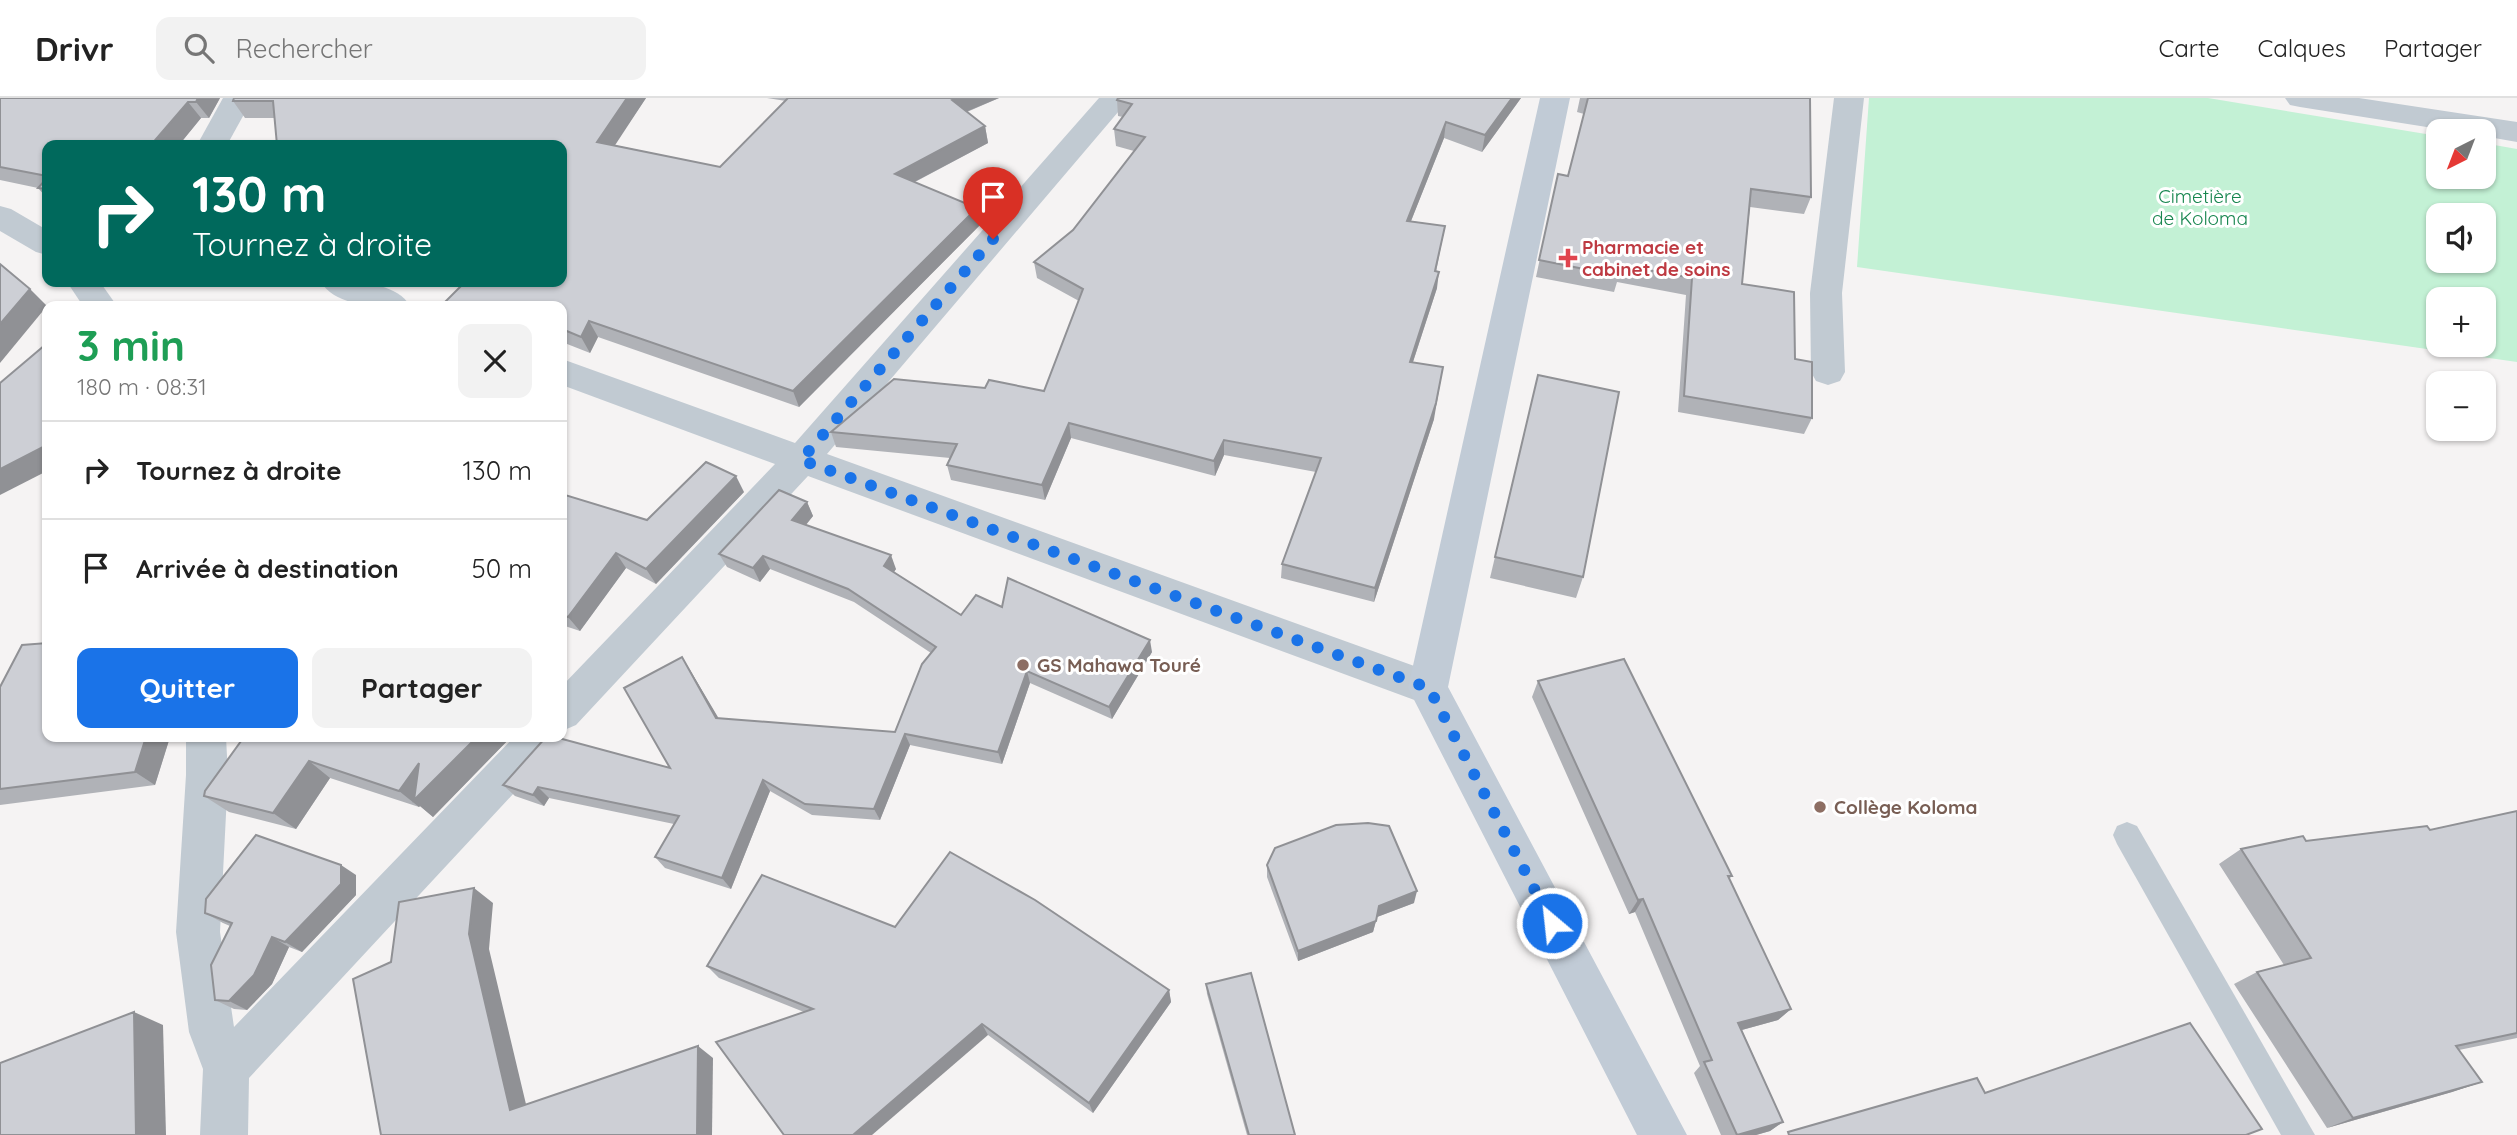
<!DOCTYPE html>
<html lang="fr">
<head>
<meta charset="utf-8">
<style>
	:root { --surface:#fff; --page:#f2f2f2; --text:#222; --muted:#767676; --line:#e0e0e0; --accent:#1a73e8 }
	body { margin:0; font-family:Quicksand,sans-serif; background:var(--page); color:var(--text); height:100vh; display:flex; flex-direction:column; font-size:26px; white-space:nowrap }
	* { box-sizing:border-box; margin:0 }
	p { font-size:23px; color:var(--muted) }
	.icon { flex:none; width:38px; height:38px; fill:none; stroke:currentColor; stroke-width:2; stroke-linecap:round; stroke-linejoin:round }
	.map { position:relative; flex:1; overflow:hidden }
	.sheet { position:absolute; left:42px; top:203px; width:525px; height:441px; display:flex; flex-direction:column; background:var(--surface); border-radius:14px; box-shadow:0 2px 5px #0004 }
	.sheet>* { flex:none }
	.guide { position:absolute; left:42px; top:42px; width:525px; height:147px; border-radius:14px; box-shadow:0 2px 5px #0004; background:#00695c; color:#fff; overflow:hidden }
	.needle { width:46px; rotate:222deg }
	.controls { position:absolute; left:2426px; top:21px; display:grid; gap:14px }
	.controls a { display:grid; place-items:center; width:70px; height:70px; border-radius:14px; background:var(--surface); box-shadow:0 2px 5px #0004; font-size:35px }
	.pin { position:absolute; display:grid; place-items:center; width:60px; height:60px; color:#fff; margin:-72px -30px; border-radius:50% 50% 50% 0; rotate:-45deg; box-shadow:0 0 7px #0007 }
	.pin .icon { rotate:45deg }
	.me { position:absolute; width:77px; margin:-38px; rotate:332deg; stroke-linejoin:round; filter:drop-shadow(0 0 5px #0008) }
	.turn { display:flex; align-items:center; gap:24px; height:147px; padding:0 35px; font-size:32px }
	.turn .icon { width:91px; height:91px; stroke-width:2.5 }
	.turn b { display:block; font-size:49px; line-height:60px }
	.round { display:grid; place-items:center; flex:none; width:74px; height:74px; border-radius:14px; background:var(--page) }
	.overview { display:flex; align-items:center; justify-content:space-between; height:119px; padding:0 35px }
	h1 { font-size:42px; font-weight:800; line-height:52px; color:#1e9e55 }
	.action { display:flex; gap:14px; margin-top:auto; padding:14px 35px }
	.action a { flex:1; height:80px; border-radius:14px; background:var(--accent); color:#fff; font-size:28px; font-weight:800; line-height:80px; text-align:center }
	.action a+a { background:var(--page); color:var(--text) }
	ul { padding:0; list-style:none }
	li { display:flex; align-items:center; gap:21px; height:98px; padding:0 35px; border-top:2px solid var(--line) }
	li div { flex:1 }
	li b { display:block; font-size:26px }
	li em { font-style:normal }
	header { display:flex; align-items:center; gap:42px; box-sizing:border-box; height:98px; padding:0 35px; background:var(--surface); border-bottom:2px solid var(--line) }
	header strong { font-size:33px }
	nav { display:flex; gap:38px; margin-inline-start:auto; font-size:24px }
	.search { width:490px; height:63px; background:var(--page); display:flex; align-items:center; gap:18px; box-sizing:border-box; padding:0 24px; border-radius:14px; color:var(--muted); font-size:26px }
	.map>svg:first-child { display:block }
	.green { fill:#c3f1d5; fill-rule:evenodd }
	.lines { fill:none; stroke-linecap:round; stroke-linejoin:round }
	.lane { fill:#c1cad2; fill-rule:evenodd }
	.street { fill:#c1cad2; fill-rule:evenodd }
	.secondary { fill:#c1cbd6; fill-rule:evenodd }
	.wall { fill:#b0b2b7 }
	.shaded-wall { fill:#909195 }
	.building { fill:#cdcfd5; stroke:#909195; stroke-width:2 }
	.route { stroke:#1a73e8; stroke-width:12; stroke-dasharray:0 21.6 }
	.health-dot { fill:#e0444e; stroke:#fff; stroke-width:2.5 }
	.education-dot { fill:#8d6e63; stroke:#fff; stroke-width:2.5 }
	.labels { text-anchor:middle; dominant-baseline:central; stroke-width:6; stroke-linejoin:round; paint-order:stroke }
	.park-label { font-size:19px; fill:#17864f; stroke:#fff }
	.health-label { font-size:19px; font-weight:bold; fill:#be3a42; stroke:#fff; text-anchor:start }
	.education-label { font-size:19px; font-weight:bold; fill:#785e54; stroke:#fff; text-anchor:start }
</style>
</head>
<body>
<header>
<strong>Drivr</strong>
<div class="search"><svg class="icon" aria-label="search" viewBox="0 0 24 24"><circle cx="10" cy="10" r="6"/><path d="M15 15l6 6"/></svg>Rechercher</div>
<nav><a>Carte</a><a>Calques</a><a>Partager</a></nav>
</header>
<div class="map">
<svg width="2517" height="1037" viewBox="0 0 2517 1037">
	<rect width="100%" height="100%" fill="#f5f3f3"/>
	<path class="green" d="M1869,0H2208L2438,38V79H2483V45L2517,51V264L1857,169ZM2438,117H2483V163H2438ZM2438,201H2483V247H2438Z"/>
	<g class="lines">
		<path class="lane" d="M2127,724L2137,728L2315,1037H2281L2117,746L2113,737L2117,728Z"/>
		<g class="street">
			<path d="M223,0H253L227,47H197Z"/>
			<path d="M1099,0H1130L827,356L1442,578L1448,590L1442,602L1428,607L808,378L576,627L562,633V588L775,366L562,287V261L795,345Z"/>
			<path d="M1834,0H1864L1842,195L1845,274L1840,283L1828,287L1816,283L1811,274L1810,195Z"/>
			<path d="M2285,0H2359L2517,24V44L2483,38V33H2452L2300,9L2290,7Z"/>
			<path d="M0,108L11,111L47,132V157L36,154L0,133Z"/>
			<path d="M67,184H100L117,208H83Z"/>
			<path d="M321,184C347,183 395,182 410,208C384,209 336,210 321,184Z"/>
			<path d="M186,639H226L228,677L220,834L234,929L514,639H560L554,652L249,980L248,1037H200L203,971L189,934L176,834L186,677Z"/>
		</g>
		<path class="secondary" d="M1540,0H1570L1448,589L1687,1037H1637L1408,590Z"/>
	</g>
	<g class="wall">
		<path d="M0,0H220L209,20H201L179,47H47V100L38,90L0,82Z"/>
		<path d="M234,0H646L614,47L720,69L786,3L767,0H999L967,14L985,28L988,45L915,84L981,126L799,309L598,239L590,255L562,244V184L275,20H245L233,3Z"/>
		<path d="M1118,0H1521L1482,54L1444,40L1411,123L1445,128L1436,174L1437,190L1413,264L1434,321L1374,504L1281,480L1282,466L1316,374L1224,357L1215,378L1071,340L1045,402L951,382L947,367L950,360L836,349L831,334L985,290L1044,293L1079,203L1037,180L1034,164L1073,132L1134,53L1116,48L1114,31L1123,19L1118,18L1117,2Z"/>
		<path d="M1580,0H1810L1811,99L1804,116L1750,109L1742,186L1795,261L1812,320L1804,336L1678,314L1686,197L1617,184L1614,194L1536,179L1558,76L1568,78L1584,16L1577,14Z"/>
		<path d="M1538,277L1583,479L1576,500L1490,480Z"/>
		<path d="M744,394L656,486L626,470L580,533L562,527V396L647,422Z"/>
		<path d="M807,404L813,418L806,427L896,471L894,474L961,517L1002,509L1152,554L1112,621L1030,585L1002,666L910,647L880,722L812,717L770,693L731,791L665,770L655,759L674,726L549,700L544,708L515,698L503,687L670,670L690,572L718,620L895,634L931,555L854,504L770,471L760,484L727,469L719,456Z"/>
		<path d="M1538,583L1732,778L1729,781L1791,911L1778,922L1742,932L1783,1024L1770,1033L1756,1037H1721L1694,975L1700,968L1635,814L1629,816L1532,599Z"/>
		<path d="M0,589L47,639H170L155,687L0,707Z"/>
		<path d="M244,639H511L433,719L420,708L419,709L330,680L296,731L229,714L204,698Z"/>
		<path d="M2517,713V940L2459,952L2482,984L2452,994L2327,1030L2234,886L2257,874L2284,867L2219,766L2241,751L2306,743L2430,732Z"/>
		<path d="M1267,767L1414,805L1377,819L1373,834L1298,863L1267,779Z"/>
		<path d="M356,777V797L302,854L289,849L272,886L247,912L234,911L215,902L230,828L223,825L205,815Z"/>
		<path d="M895,829L1169,892L1171,904L1093,1015L988,937L804,914L719,880L707,868Z"/>
		<path d="M1206,886L1295,1037H1247L1207,896Z"/>
	</g>
	<g class="shaded-wall">
		<path d="M198,0H220L209,20L196,4Z"/>
		<path d="M627,0H646L606,61L597,44Z"/>
		<path d="M956,0H999L956,18L952,2Z"/>
		<path d="M1512,0H1521L1482,54L1485,37Z"/>
		<path d="M188,4L201,20L179,47H151Z"/>
		<path d="M1446,24L1444,40L1405,138L1407,123Z"/>
		<path d="M985,28L988,45L899,92L895,76Z"/>
		<path d="M977,110L981,126L799,309L793,293Z"/>
		<path d="M1439,174L1437,190L1408,279L1410,264Z"/>
		<path d="M30,191L47,208L0,265V226Z"/>
		<path d="M589,223L598,239L590,255L581,239Z"/>
		<path d="M1443,269L1434,321L1374,504L1375,490Z"/>
		<path d="M1069,325L1071,340L1045,402L1042,387Z"/>
		<path d="M1224,342V357L1215,378L1214,363Z"/>
		<path d="M47,347V373L0,397V371Z"/>
		<path d="M736,378L744,394L656,486L646,471Z"/>
		<path d="M807,404L813,418L799,435L792,422Z"/>
		<path d="M616,455L626,470L580,533L568,519Z"/>
		<path d="M891,457L896,471L889,481L884,468Z"/>
		<path d="M763,458L770,471L760,484L753,470Z"/>
		<path d="M1150,542L1152,554L1112,621L1109,609Z"/>
		<path d="M682,559L690,572L725,631L716,620Z"/>
		<path d="M1027,573L1030,585L1002,666L998,654Z"/>
		<path d="M905,636L910,647L880,722L874,711Z"/>
		<path d="M146,639H170L155,687L135,674Z"/>
		<path d="M477,639H511L433,719L420,708L419,709L399,693L419,665Z"/>
		<path d="M309,663L330,680L296,731L273,715Z"/>
		<path d="M763,682L770,693L731,791L722,780Z"/>
		<path d="M538,689L549,700L544,708L533,697Z"/>
		<path d="M341,767L356,777V797L302,854L285,844Z"/>
		<path d="M474,790L493,805L489,851L530,1023L510,1012L469,836Z"/>
		<path d="M1417,793L1414,805L1377,819L1379,808Z"/>
		<path d="M1643,801L1635,814L1629,816L1638,802Z"/>
		<path d="M1376,823L1373,834L1298,863V853Z"/>
		<path d="M272,839L289,849L272,886L247,912L229,903Z"/>
		<path d="M1169,892L1171,904L1093,1015L1089,1005Z"/>
		<path d="M1791,911L1778,922L1727,936L1738,925Z"/>
		<path d="M134,914L163,927L166,1037H136Z"/>
		<path d="M982,926L988,937L872,1037H853Z"/>
		<path d="M698,948L713,960L712,1037H697Z"/>
		<path d="M2482,984L2452,994L2327,1030L2353,1020Z"/>
		<path d="M1783,1024L1770,1033L1756,1037H1736Z"/>
	</g>
	<g class="building">
		<path d="M0,0H198L196,4H188L151,47H47V78L0,69Z"/>
		<path d="M234,0H627L597,44L720,69L788,0H956L952,2L985,28L895,76L977,110L793,293L589,223L581,239L562,231V208H441L465,184H562V47H277L273,3H233Z"/>
		<path d="M1118,0H1512L1485,37L1446,24L1407,123L1445,128L1435,173L1439,174L1410,264L1443,269L1436,305L1375,490L1282,466L1321,360L1224,342L1214,363L1069,325L1042,387L947,367L957,346L831,334L894,281L985,290L989,282L1044,293L1083,191L1034,164L1073,132L1145,39L1114,31L1132,6L1117,2Z"/>
		<path d="M1588,0H1810L1811,99L1751,91L1742,186L1794,194L1795,261L1812,264V320L1684,298L1692,180L1621,167L1619,178L1539,162L1558,76L1568,78Z"/>
		<path d="M47,80V91L38,90Z"/>
		<path d="M0,166L30,191L0,226Z"/>
		<path d="M45,247L47,250V347L0,371V285Z"/>
		<path d="M1538,277L1619,294L1583,479L1495,459Z"/>
		<path d="M706,364L736,378L646,471L616,455L568,519L562,517V396L647,422Z"/>
		<path d="M779,392L807,404L792,422L891,457L884,468L961,517L976,497L1002,509L1008,480L1150,542L1109,609L1027,573L998,654L905,636L874,711L805,706L763,682L722,780L655,759L679,718L538,689L533,697L503,687L546,639H555L670,670L624,590L682,559L716,620L895,634L922,566L936,549L848,491L763,458L753,470L719,456Z"/>
		<path d="M47,545V639H146L135,674L0,691V589L22,547Z"/>
		<path d="M1624,561L1732,778H1728L1791,911L1738,925L1783,1024L1737,1037L1704,964L1712,962L1643,801L1638,802L1538,583Z"/>
		<path d="M244,639H477L414,702L419,665L399,693L309,663L273,715L204,698L205,693Z"/>
		<path d="M2517,713V935L2456,948L2482,984L2353,1020L2257,874L2311,860L2241,751L2303,738L2306,743L2427,728L2430,732Z"/>
		<path d="M1368,725L1389,728L1417,793L1379,808L1376,823L1298,853L1267,767L1275,750L1336,727Z"/>
		<path d="M256,737L341,767V786L285,844L272,839L254,877L229,903L215,902L211,867L232,825L205,815L206,801Z"/>
		<path d="M950,754L1035,802L1169,892L1089,1005L982,926L853,1037H784L716,944L813,911L707,868L762,777L895,829Z"/>
		<path d="M474,790L469,836L510,1012L698,948L697,1037H381L353,881L391,864L399,804Z"/>
		<path d="M1251,875L1295,1037H1249L1206,886Z"/>
		<path d="M134,914L136,1037H0V965Z"/>
		<path d="M2190,925L2262,1031L2246,1037H1789L1788,1034L1977,980L1985,995Z"/>
	</g>
	<g class="lines">
		<path class="route" d="M993,141L801,362L1429,590L1552,825"/>
	</g>
	<path class="health-dot" d="M1564.5 149.5h7v7h7v7h-7v7h-7v-7h-7v-7h7z"/>
	<g class="education-dot">
		<circle cx="1023" cy="567" r="7"/>
		<circle cx="1820" cy="709" r="7"/>
	</g>
	<g class="labels">
		<g class="park-label">
			<text x="2200" y="98">Cimetière<tspan x="2200" dy="22">de Koloma</tspan></text>
		</g>
		<g class="health-label">
			<text x="1582" y="149">Pharmacie et<tspan x="1582" dy="22">cabinet de soins</tspan></text>
		</g>
		<g class="education-label">
			<text x="1037" y="567">GS Mahawa Touré</text>
			<text x="1834" y="709">Collège Koloma</text>
		</g>
	</g>
</svg>
<div class="controls">
<a><svg class="needle" viewBox="-14 -14 28 28"><path d="M0-13l5 13h-10z" fill="#e53935"/><path d="M0 13l5-13h-10z" fill="#767676"/></svg></a>
<a><svg class="icon" aria-label="sound" viewBox="0 0 24 24"><path d="M4 9h4l5-4v14l-5-4H4zM17 9q2 3 0 6"/></svg></a>
<a>+</a>
<a>−</a>
</div>
<div class="pin" style="left:993px;top:141px;background:#d93025"><svg class="icon" aria-label="arrive" viewBox="0 0 24 24"><path d="M6 21V4h12l-3 4 3 4H6"/></svg></div>
<svg class="me" style="left:1552px;top:825px" viewBox="-20 -20 40 40"><circle r="17" fill="#1a73e8" stroke="#fff" stroke-width="3"/><path d="M0-11L8 9 0 5-8 9z" fill="#fff"/></svg>
<div class="guide">
<div class="turn"><svg class="icon" aria-label="right" viewBox="0 0 24 24"><path d="M7 20v-9h11M14 6l5 5-5 5"/></svg><div><b>130 m</b>Tournez à droite</div></div>
</div>
<section class="sheet">
<div class="overview"><div><h1>3 min</h1><p>180 m · 08:31</p></div><a class="round"><svg class="icon" aria-label="close" viewBox="0 0 24 24"><path d="M6 6l12 12M18 6L6 18"/></svg></a></div>
<ul>
<li><svg class="icon" aria-label="right" viewBox="0 0 24 24"><path d="M7 20v-9h11M14 6l5 5-5 5"/></svg><div><b>Tournez à droite</b></div><em>130 m</em></li>
<li><svg class="icon" aria-label="arrive" viewBox="0 0 24 24"><path d="M6 21V4h12l-3 4 3 4H6"/></svg><div><b>Arrivée à destination</b></div><em>50 m</em></li>
</ul>
<div class="action"><a>Quitter</a><a>Partager</a></div>
</section>
</div>
</body>
</html>
